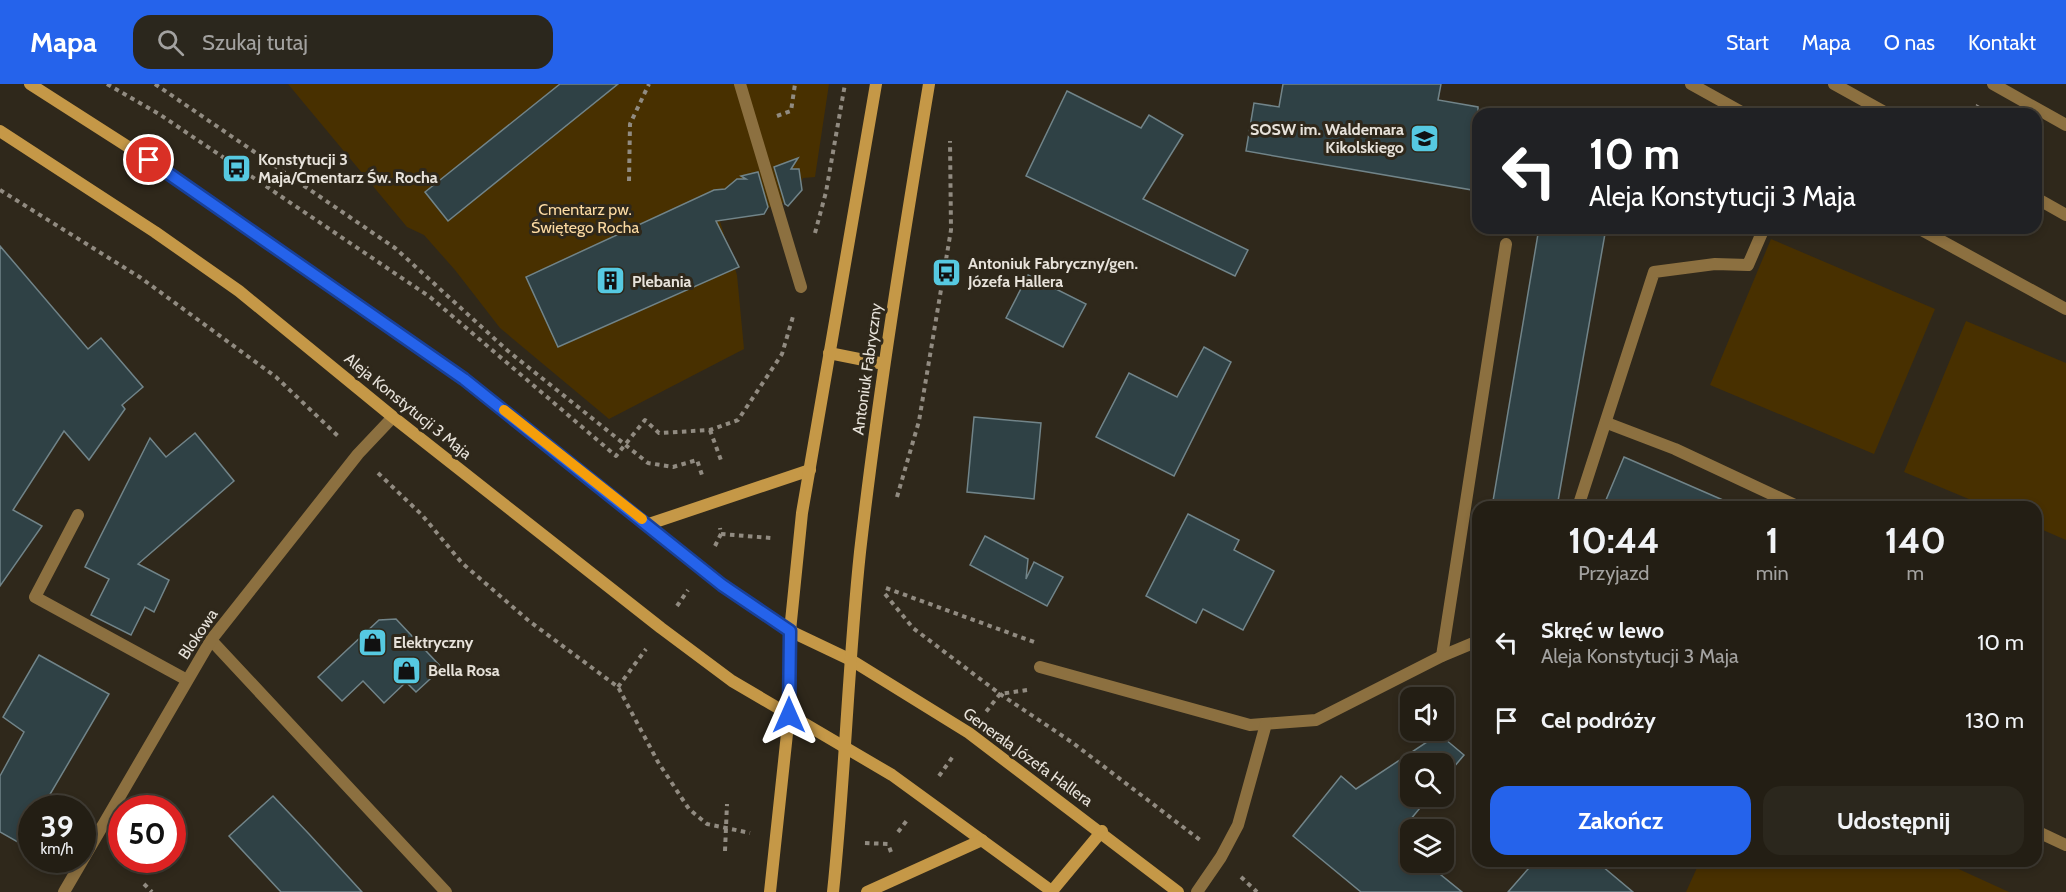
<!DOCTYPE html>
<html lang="pl">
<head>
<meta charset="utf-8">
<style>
	:root { --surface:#231e14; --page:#2b271d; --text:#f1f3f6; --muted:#a3a2a0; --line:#403c34; --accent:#2563eb }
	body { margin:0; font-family:Cabin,sans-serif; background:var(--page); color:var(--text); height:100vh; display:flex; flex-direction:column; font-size:22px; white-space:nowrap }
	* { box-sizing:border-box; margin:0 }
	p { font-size:20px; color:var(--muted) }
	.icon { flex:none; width:33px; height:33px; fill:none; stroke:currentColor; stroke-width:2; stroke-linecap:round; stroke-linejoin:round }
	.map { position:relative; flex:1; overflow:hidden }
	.side { position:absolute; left:1472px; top:417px; width:570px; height:366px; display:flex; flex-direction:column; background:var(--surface); border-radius:18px; box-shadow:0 3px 9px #0003,0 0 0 2px var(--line) }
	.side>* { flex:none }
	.hud { position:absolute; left:1472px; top:24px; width:570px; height:126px; border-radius:18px; box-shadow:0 3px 9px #0003,0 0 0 2px var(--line); background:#202124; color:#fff; overflow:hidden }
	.buttons { position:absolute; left:1400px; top:603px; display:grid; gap:12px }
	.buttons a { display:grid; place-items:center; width:54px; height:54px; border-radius:12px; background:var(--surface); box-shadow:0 3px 9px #0003,0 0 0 2px var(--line); font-size:30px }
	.speed { position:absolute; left:18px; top:711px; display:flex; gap:12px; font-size:30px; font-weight:700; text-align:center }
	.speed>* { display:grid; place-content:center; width:78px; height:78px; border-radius:50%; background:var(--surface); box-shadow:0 3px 9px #0003,0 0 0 2px var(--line); line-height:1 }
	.speed small { font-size:15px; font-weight:400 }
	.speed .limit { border:9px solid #d22; background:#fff; color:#111 }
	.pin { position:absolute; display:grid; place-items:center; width:51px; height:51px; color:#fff; margin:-26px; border:3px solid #fff; border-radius:50%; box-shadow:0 2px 6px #0007 }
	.me { position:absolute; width:66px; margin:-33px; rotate:0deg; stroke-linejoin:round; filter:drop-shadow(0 0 4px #0008) }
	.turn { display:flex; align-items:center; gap:21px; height:126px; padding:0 18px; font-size:27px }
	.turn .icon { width:78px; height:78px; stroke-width:2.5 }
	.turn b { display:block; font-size:42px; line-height:51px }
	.eta { display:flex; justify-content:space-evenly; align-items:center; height:102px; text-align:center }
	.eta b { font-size:36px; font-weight:800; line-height:42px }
	.cta { display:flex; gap:12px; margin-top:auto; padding:12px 18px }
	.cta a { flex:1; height:69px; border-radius:18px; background:var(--accent); color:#fff; font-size:24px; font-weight:800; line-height:69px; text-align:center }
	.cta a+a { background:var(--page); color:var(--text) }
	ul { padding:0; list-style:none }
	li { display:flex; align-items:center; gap:18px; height:78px; padding:0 18px }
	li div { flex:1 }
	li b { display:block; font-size:22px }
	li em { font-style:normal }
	header { display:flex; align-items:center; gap:36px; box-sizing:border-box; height:84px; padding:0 30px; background:var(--accent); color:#fff }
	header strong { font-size:28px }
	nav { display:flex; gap:33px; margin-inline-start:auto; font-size:21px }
	.search { width:420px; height:54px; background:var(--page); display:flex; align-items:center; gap:15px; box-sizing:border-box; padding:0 21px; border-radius:18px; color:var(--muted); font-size:22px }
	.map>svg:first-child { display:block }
	.green { fill:#483000 }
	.building { fill:#2f4145; stroke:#718489; stroke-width:1.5 }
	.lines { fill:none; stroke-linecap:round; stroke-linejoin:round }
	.path { stroke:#918b81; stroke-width:4; stroke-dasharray:4.5 4.5; stroke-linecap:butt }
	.service { stroke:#8c7040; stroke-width:12 }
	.pedestrian { stroke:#8c7040; stroke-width:12 }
	.minor { stroke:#8c7040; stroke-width:12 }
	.secondary { stroke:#c59847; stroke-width:12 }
	.route-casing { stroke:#184099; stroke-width:15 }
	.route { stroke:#2563eb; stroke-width:10 }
	.slow { stroke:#f59e0b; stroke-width:10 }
	.labels { text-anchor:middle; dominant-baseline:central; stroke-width:6; stroke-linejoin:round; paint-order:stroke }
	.poi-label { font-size:16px; font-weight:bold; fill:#e7e2da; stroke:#2f281b; text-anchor:start }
	.park-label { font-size:16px; fill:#fcdaa2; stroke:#2f281b }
	.street-label { font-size:16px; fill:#e7e2da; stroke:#2f281b }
</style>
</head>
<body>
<header>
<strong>Mapa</strong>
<div class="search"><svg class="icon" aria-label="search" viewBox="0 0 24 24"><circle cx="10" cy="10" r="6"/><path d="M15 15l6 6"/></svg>Szukaj tutaj</div>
<nav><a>Start</a><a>Mapa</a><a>O nas</a><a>Kontakt</a></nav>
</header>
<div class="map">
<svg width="2066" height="808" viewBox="0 0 2066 808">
	<rect width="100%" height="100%" fill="#2f281b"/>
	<g class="green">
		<path d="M288,0H829L815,93L803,94L792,116L764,125L718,131L737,191L744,265L609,335L500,244L455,186L424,151L407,143Z"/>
		<path d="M1771,155L1935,225L1874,370L1710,301Z"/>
		<path d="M1966,237L2066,279V456L2036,443V423H1988L1904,388Z"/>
		<path d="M1700,777H1941L2009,808H1686Z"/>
	</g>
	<g class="building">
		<path d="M560,0H618L448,137L425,108Z"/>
		<path d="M1283,0H1441L1438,16L1478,23V107L1246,67L1254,19L1279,23Z"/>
		<path d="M1067,7L1141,44L1149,31L1183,51L1143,115L1248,166L1235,192L1026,92Z"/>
		<path d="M798,74L791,85H799L802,106L788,122L785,120L774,83Z"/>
		<path d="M758,88L768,123L764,130L716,137L739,183L558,263L526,193L714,106L725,105L737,95H746L741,92Z"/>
		<path d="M1539,144H1606L1557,423H1492Z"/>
		<path d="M0,162L88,265L101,254L143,303L122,321L125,325L89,376L64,347L13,426L42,442L0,502Z"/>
		<path d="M1028,191L1086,220L1063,263L1006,234Z"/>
		<path d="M1204,263L1231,278L1174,392L1096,353L1129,289L1177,313Z"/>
		<path d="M974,333L1041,339L1034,415L967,408Z"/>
		<path d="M195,349L234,397L138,480L169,496L154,528L145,523L131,551L91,531L109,495L85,483L150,354L166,373Z"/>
		<path d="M1624,373L1739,423H1603Z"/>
		<path d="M1188,430L1239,456L1234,466L1274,487L1243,546L1203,525L1196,539L1146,512Z"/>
		<path d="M985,452L1028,475L1026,495L1034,478L1063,493L1047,522L970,481Z"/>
		<path d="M396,535L442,584L416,608L406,598L384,619L363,597L342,617L318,593L379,536Z"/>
		<path d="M39,571L109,610L42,724H32V744L23,761L0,748V692L24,648L3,633Z"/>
		<path d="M1439,650L1464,671L1443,696V680H1410V712H1430L1410,736V778H1425L1462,808H1361L1293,752L1341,692L1356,705Z"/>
		<path d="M273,712L309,750L362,808H281L229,752Z"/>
		<path d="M1535,777H1596L1633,808H1508Z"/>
	</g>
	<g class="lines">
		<g class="path">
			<path d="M107,0L159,30L430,213L616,372L645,336L659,349L710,346L738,336L782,270L794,229"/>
			<path d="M155,0L395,164L508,267L648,379L673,383L697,376L703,394"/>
			<path d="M1973,30L1978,21"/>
			<path d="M777,32L791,27L795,0"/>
			<path d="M629,97L630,40L649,0"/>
			<path d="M0,106L141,194L276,293L339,353"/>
			<path d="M815,149L826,108L845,0"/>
			<path d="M710,346L722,379"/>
			<path d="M378,389L422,431L462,479L529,537L618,603L658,678L689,725L707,740L750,749"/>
			<path d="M897,413L919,337L951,146L950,57"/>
			<path d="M721,450L771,454"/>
			<path d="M715,462L721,450L720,444"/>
			<path d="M886,504L1034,558"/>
			<path d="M885,510L913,544L1000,610L985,629"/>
			<path d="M677,522L688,506"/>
			<path d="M618,603L646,565"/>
			<path d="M1027,606L1000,610L1073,659L1200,756"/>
			<path d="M939,692L954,671"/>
			<path d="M898,748L908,735"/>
			<path d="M865,759L888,760L891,768"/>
			<path d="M725,767L727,720"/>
			<path d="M1241,793L1257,808"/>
			<path d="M144,800L152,808"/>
		</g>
		<g class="service">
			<path d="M1691,0L1745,30"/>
			<path d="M1834,0L1888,30"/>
			<path d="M1993,0L2066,41"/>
			<path d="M2036,114L2066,131"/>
			<path d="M1918,144L2066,225"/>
			<path d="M1607,339L1675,365L1799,423"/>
			<path d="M1578,423L1654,188L1715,180L1748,181L1764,144"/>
			<path d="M78,431L35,513L187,596"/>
			<path d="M1442,572L1506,160"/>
			<path d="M1040,583L1250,641L1316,636L1442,572L1478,557"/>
			<path d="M2036,747L2066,761"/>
			<path d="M1197,808L1221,773L1238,741L1266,640"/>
		</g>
		<path class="pedestrian" d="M740,0L801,203"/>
		<g class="minor">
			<path d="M211,556L446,808"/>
			<path d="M64,808L211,556L358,370L393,333"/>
		</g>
		<g class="secondary">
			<path d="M30,0L169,89L464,295L722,501L790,547L851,576L969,649L1178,808"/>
			<path d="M0,47L155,148L239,207L393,333L661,544L732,597L892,691L1053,808"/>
			<path d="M829,269L884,280"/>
			<path d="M649,440L810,386"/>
			<path d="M1052,807L1102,747"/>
			<path d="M770,808L789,631L790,547L802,429L876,0"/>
			<path d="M833,808C845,695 848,581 860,468C878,311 903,156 929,0"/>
			<path d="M867,808L982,756"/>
		</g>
	</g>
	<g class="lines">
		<defs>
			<path id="route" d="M149,76L464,295L722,501L790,547L789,631"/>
		</defs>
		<use href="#route" class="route-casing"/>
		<use href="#route" class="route"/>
		<path class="slow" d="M504,326L642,435"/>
	</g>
	<defs>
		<symbol id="school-square" viewBox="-11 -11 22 22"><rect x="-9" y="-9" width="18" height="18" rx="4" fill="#56c9e1" stroke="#2f281b"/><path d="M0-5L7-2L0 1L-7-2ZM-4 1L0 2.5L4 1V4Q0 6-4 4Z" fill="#111"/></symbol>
		<symbol id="bus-square" viewBox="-11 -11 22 22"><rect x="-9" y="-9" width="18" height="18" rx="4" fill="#56c9e1" stroke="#2f281b"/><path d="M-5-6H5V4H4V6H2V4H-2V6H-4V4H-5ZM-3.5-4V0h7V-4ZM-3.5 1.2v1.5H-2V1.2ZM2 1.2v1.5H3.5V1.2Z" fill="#111"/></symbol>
		<symbol id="building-square" viewBox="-11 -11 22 22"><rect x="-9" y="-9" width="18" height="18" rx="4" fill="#56c9e1" stroke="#2f281b"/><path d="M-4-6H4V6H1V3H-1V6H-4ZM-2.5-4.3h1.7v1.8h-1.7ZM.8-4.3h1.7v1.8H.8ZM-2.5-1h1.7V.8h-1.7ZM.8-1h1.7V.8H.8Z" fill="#111"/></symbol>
		<symbol id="shop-square" viewBox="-11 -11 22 22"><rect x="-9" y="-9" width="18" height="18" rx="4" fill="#56c9e1" stroke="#2f281b"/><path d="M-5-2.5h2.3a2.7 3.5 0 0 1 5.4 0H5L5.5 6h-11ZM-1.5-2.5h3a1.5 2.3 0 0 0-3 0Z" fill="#111"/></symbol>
	</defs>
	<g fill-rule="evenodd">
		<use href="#school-square" x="1408" y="38" width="33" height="33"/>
		<use href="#bus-square" x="220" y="68" width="33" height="33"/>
		<use href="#bus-square" x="930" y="172" width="33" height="33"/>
		<use href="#building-square" x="594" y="180" width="33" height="33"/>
		<use href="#shop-square" x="356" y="542" width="33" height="33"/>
		<use href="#shop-square" x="390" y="570" width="33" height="33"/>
	</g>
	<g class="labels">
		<g class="poi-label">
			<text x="1404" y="45" text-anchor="end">SOSW im. Waldemara<tspan x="1404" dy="18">Kikolskiego</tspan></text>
			<text x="258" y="75">Konstytucji 3<tspan x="258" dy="18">Maja/Cmentarz Św. Rocha</tspan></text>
			<text x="968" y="179">Antoniuk Fabryczny/gen.<tspan x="968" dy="18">Józefa Hallera</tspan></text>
			<text x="632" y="197">Plebania</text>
			<text x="393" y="558">Elektryczny</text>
			<text x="428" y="586">Bella Rosa</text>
		</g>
		<g class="park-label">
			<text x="585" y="125">Cmentarz pw.<tspan x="585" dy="18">Świętego Rocha</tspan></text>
		</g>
		<g class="street-label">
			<text transform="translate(867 285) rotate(-82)">Antoniuk Fabryczny</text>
			<text transform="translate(408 322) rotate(39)">Aleja Konstytucji 3 Maja</text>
			<text transform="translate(198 550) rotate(-56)">Blokowa</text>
			<text transform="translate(1028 673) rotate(36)">Generała Józefa Hallera</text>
		</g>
	</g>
</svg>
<div class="buttons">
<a><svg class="icon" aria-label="sound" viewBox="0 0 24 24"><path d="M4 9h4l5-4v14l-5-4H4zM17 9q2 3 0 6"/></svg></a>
<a><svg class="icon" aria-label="search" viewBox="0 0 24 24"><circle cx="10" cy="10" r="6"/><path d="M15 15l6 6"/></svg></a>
<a><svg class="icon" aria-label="layers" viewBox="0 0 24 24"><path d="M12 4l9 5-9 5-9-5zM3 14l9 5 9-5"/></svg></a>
</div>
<div class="speed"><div>39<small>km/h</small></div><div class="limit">50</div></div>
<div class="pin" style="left:149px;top:76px;background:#d93025"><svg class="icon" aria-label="arrive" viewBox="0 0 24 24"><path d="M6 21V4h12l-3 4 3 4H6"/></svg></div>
<svg class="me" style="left:789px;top:631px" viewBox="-20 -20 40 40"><path d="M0-17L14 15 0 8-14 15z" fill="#2563eb" stroke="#fff" stroke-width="4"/></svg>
<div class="hud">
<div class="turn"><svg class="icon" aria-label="left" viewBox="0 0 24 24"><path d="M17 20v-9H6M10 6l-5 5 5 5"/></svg><div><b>10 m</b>Aleja Konstytucji 3 Maja</div></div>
</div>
<section class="side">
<div class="eta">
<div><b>10:44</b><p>Przyjazd</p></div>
<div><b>1</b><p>min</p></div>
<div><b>140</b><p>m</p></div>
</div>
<ul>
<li><svg class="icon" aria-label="left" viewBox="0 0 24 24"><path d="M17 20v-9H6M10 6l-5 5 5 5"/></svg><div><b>Skręć w lewo</b><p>Aleja Konstytucji 3 Maja</p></div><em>10 m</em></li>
<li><svg class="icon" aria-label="arrive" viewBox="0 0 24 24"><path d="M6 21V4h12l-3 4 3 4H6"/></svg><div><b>Cel podróży</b></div><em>130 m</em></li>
</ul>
<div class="cta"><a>Zakończ</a><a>Udostępnij</a></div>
</section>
</div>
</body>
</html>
